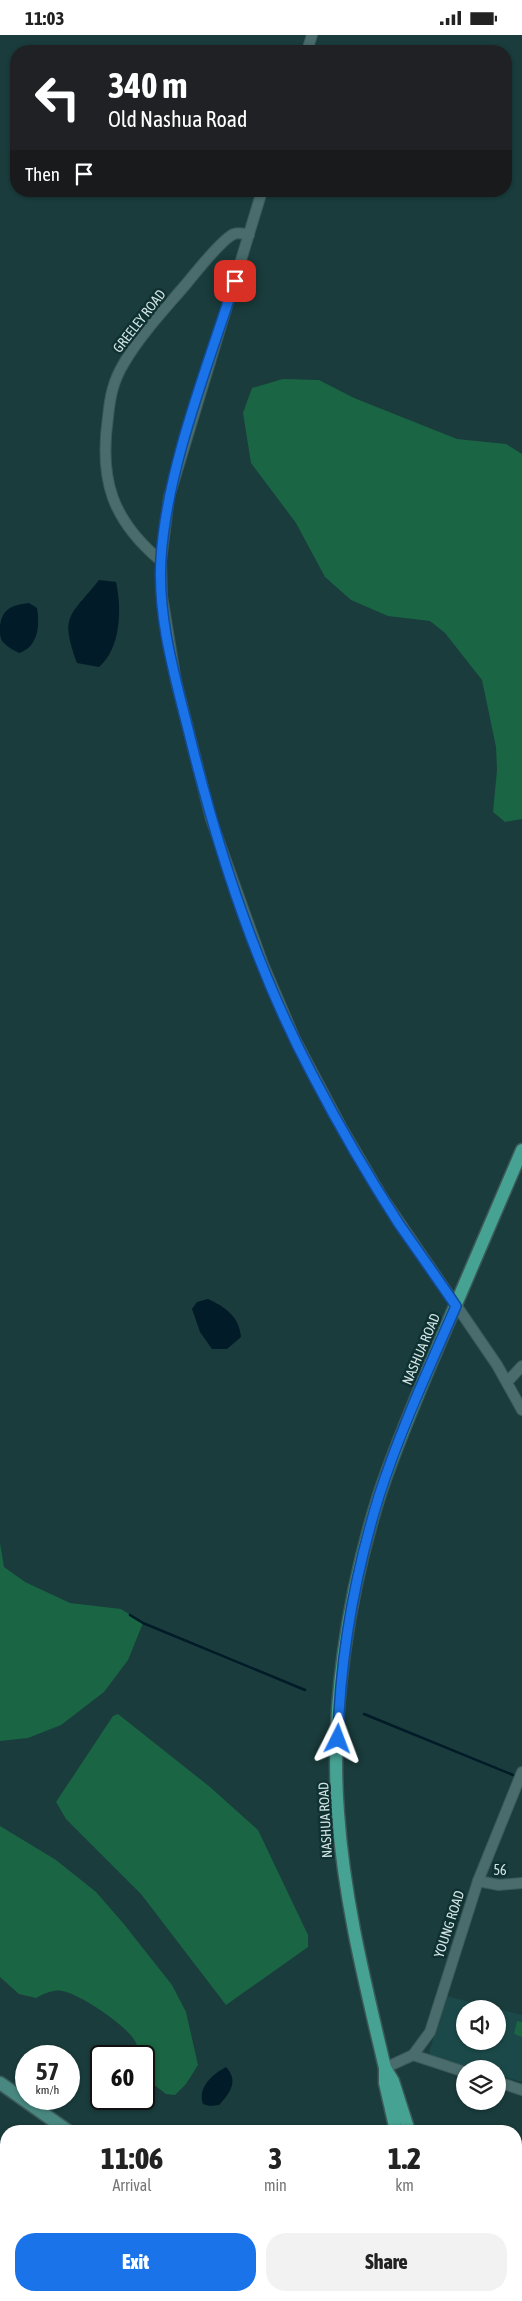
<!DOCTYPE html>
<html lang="en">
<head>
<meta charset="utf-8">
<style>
	:root { --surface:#fff; --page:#f2f2f2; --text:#222; --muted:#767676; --accent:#1a73e8 }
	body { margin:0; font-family:"Asap Condensed",sans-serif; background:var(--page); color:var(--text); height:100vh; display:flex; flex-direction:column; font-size:19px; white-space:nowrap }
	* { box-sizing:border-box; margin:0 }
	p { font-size:16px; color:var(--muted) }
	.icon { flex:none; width:28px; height:28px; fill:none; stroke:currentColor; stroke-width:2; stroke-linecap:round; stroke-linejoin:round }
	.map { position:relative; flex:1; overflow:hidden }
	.sheet { position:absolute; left:0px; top:2090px; width:522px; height:176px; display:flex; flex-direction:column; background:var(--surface); border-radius:20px 20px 0 0; box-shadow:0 1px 4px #0004 }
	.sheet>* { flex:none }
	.hud { position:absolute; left:10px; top:10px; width:502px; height:152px; border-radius:20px; box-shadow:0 1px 4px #0004; background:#202124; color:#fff; overflow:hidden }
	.fabs { position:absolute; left:456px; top:1965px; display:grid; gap:10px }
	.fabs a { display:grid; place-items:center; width:50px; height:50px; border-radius:50%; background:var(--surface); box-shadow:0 1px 4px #0004; font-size:25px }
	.speed { position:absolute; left:15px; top:2010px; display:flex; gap:10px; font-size:25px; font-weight:700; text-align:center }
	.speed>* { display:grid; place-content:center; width:65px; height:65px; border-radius:50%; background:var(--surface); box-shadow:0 1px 4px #0004; line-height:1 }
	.speed small { font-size:12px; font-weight:400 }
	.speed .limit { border:2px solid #111; border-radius:8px; background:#fff; color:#111 }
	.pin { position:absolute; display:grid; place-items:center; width:42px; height:42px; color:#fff; margin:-21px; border-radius:10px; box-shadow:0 2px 8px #0006 }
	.me { position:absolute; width:55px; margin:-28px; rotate:3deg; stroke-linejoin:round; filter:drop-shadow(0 0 4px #0008) }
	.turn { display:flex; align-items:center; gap:18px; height:105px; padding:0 15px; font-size:22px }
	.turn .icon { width:65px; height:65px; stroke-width:2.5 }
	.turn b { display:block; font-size:35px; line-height:42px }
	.then { display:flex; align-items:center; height:48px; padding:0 15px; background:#0003; gap:10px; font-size:19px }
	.eta { display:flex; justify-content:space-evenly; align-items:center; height:85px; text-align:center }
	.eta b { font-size:30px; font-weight:800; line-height:35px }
	.button { display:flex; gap:10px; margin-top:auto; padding:10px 15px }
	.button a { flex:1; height:58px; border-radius:20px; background:var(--accent); color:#fff; font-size:20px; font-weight:800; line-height:58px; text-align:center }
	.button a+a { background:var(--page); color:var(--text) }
	.status { display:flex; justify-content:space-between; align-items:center; height:35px; padding:0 25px; background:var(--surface); direction:ltr }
	.status svg { height:14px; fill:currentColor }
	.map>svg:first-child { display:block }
	.built { fill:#1b4848 }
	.green { fill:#1a6544 }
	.water { fill:#011b28 }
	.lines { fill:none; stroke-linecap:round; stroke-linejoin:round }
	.stream { stroke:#011b28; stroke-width:2.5 }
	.minor-casing { stroke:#3b5959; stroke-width:12 }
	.tertiary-casing { stroke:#3b5959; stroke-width:15 }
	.secondary-casing { stroke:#3b5959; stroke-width:15 }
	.primary-casing { stroke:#3b5959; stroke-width:15 }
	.minor { stroke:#4a6c6c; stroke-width:10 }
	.tertiary { stroke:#4a6c6c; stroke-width:12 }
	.secondary { stroke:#488880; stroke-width:12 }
	.primary { stroke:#46a394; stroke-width:12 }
	.route-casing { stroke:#114b97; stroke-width:12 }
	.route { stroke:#1a73e8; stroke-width:9 }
	.labels { text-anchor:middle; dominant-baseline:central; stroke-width:5; stroke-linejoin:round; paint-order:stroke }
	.street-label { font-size:14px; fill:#d2e5e4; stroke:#0f3132 }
</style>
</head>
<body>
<div class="status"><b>11:03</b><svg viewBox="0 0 49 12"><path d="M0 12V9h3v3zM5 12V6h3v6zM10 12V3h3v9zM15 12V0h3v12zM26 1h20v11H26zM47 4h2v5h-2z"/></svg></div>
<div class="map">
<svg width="522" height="2266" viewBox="0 0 522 2266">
	<rect width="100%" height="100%" fill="#1a3c3c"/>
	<g class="built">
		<path d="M447,1961L496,1974H465V2006H498V1974L522,1980V2047L498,2040V2034H476L432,2021L429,2017Z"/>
		<path d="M91,2260H294L303,2266H98Z"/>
	</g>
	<g class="green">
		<path d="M283,344L319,345L354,363L457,404L506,409L522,419V784L505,787L493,777L497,735L496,712L482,645L445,598L430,586L388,581L351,565L325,542L296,488L251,428L243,378L252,353Z"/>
		<path d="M0,1508L4,1532L25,1547L70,1568L121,1574L143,1588L128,1625L104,1657L61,1690L28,1703L0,1706Z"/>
		<path d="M118,1679L210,1752L258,1795L308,1900V1912L226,1970L141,1859L66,1784L56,1767L113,1681Z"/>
		<path d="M0,1791L56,1825L96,1857L123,1888L172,1950L186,1977L198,2030L186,2049L175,2060L166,2059L144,2042V2021H137C137,2016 138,2010 135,2006C127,1991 79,1958 62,1956C53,1954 44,1959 36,1963L19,1959L0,1942Z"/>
		<path d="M517,1986L522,1987V2002L514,1999Z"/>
	</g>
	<g class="water">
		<path d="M99,545L116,547C122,574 121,613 99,632L77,628C60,579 69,583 99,545Z"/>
		<path d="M29,568L37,573C40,591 38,612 19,618C13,615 6,611 2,606C0,602 0,599 0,594C0,575 11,570 29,568Z"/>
		<path d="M208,1264C225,1272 239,1281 241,1302L227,1314H212L200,1297L192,1274L197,1267Z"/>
		<path d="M226,2032C239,2046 230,2058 219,2070L210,2071L203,2069C197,2052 213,2039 226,2032Z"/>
	</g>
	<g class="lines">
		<g class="stream">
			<path d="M130,1580L143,1588L305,1655"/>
			<path d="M364,1679L513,1740"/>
		</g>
		<defs>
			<g id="minor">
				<path d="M307,16L312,0"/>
				<path d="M262,156L169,462L161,526L162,561L176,646L211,784L263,929L295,1004L342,1093L383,1163L497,1330L522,1375"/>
				<path d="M161,526C112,485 99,445 108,382C110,362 113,346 124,328C141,299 165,274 187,248C196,237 223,203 234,199C239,197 244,199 249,200"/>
				<path d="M508,1346L522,1331"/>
				<path d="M478,1846L499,1850L522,1848"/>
				<path d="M413,2020L465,2037"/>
				<path d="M385,2033L413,2020L430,1997L478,1846L522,1737"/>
				<path d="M498,2047L522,2055"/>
				<path d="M40,2260L42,2266"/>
			</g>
			<path id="tertiary" d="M0,2245H6"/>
			<g id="secondary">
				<path d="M0,2048L68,2096"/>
				<path d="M312,2260L322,2266"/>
				<path d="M343,2260L355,2266"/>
			</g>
			<g id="primary">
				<path d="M385,2033L393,2046L409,2096"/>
				<path d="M396,2096L385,2048V2033C365,1948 344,1865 338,1778C330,1675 348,1559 379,1461C396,1409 418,1359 439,1309C467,1244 494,1180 522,1115"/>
				<path d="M438,2260L440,2266"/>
				<path d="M456,2260L458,2266"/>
			</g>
		</defs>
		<use href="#minor" class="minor-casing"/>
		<use href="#tertiary" class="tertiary-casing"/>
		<use href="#secondary" class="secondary-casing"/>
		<use href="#primary" class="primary-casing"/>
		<use href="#minor" class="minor"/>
		<use href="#tertiary" class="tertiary"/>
		<use href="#secondary" class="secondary"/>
		<use href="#primary" class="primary"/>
	</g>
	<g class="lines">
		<defs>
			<path id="route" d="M235,246C207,333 167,433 161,523C157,582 175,642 189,698C217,813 257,936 313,1041C339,1091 368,1141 399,1189C418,1216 437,1243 456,1271C429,1333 400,1396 379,1461C355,1539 340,1622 338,1704"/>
		</defs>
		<use href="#route" class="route-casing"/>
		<use href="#route" class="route"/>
	</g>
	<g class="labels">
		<g class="street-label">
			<text transform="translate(139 286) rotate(-52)">GREELEY ROAD</text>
			<text transform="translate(421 1314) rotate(-67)">NASHUA ROAD</text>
			<text transform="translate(325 1785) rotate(-93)">NASHUA ROAD</text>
			<text x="500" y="1835">56</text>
			<text transform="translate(449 1889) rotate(-72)">YOUNG ROAD</text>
		</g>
	</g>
</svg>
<div class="fabs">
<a><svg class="icon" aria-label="sound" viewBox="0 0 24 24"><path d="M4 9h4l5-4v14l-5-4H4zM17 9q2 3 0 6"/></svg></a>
<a><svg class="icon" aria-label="layers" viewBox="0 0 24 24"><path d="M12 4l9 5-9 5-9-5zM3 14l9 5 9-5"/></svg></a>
</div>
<div class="speed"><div>57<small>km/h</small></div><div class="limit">60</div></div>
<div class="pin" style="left:235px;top:246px;background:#d93025"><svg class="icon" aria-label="arrive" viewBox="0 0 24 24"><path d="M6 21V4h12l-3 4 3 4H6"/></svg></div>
<svg class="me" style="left:338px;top:1704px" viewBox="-20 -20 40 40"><path d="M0-17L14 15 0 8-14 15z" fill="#1a73e8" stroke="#fff" stroke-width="4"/></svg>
<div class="hud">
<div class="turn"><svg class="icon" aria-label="left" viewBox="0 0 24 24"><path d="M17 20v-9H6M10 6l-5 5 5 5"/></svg><div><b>340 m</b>Old Nashua Road</div></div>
<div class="then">Then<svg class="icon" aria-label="arrive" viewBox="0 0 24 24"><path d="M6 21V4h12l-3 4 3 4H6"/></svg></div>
</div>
<section class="sheet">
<div class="eta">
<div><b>11:06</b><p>Arrival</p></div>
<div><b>3</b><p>min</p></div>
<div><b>1.2</b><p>km</p></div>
</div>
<div class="button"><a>Exit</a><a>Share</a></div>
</section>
</div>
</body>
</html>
